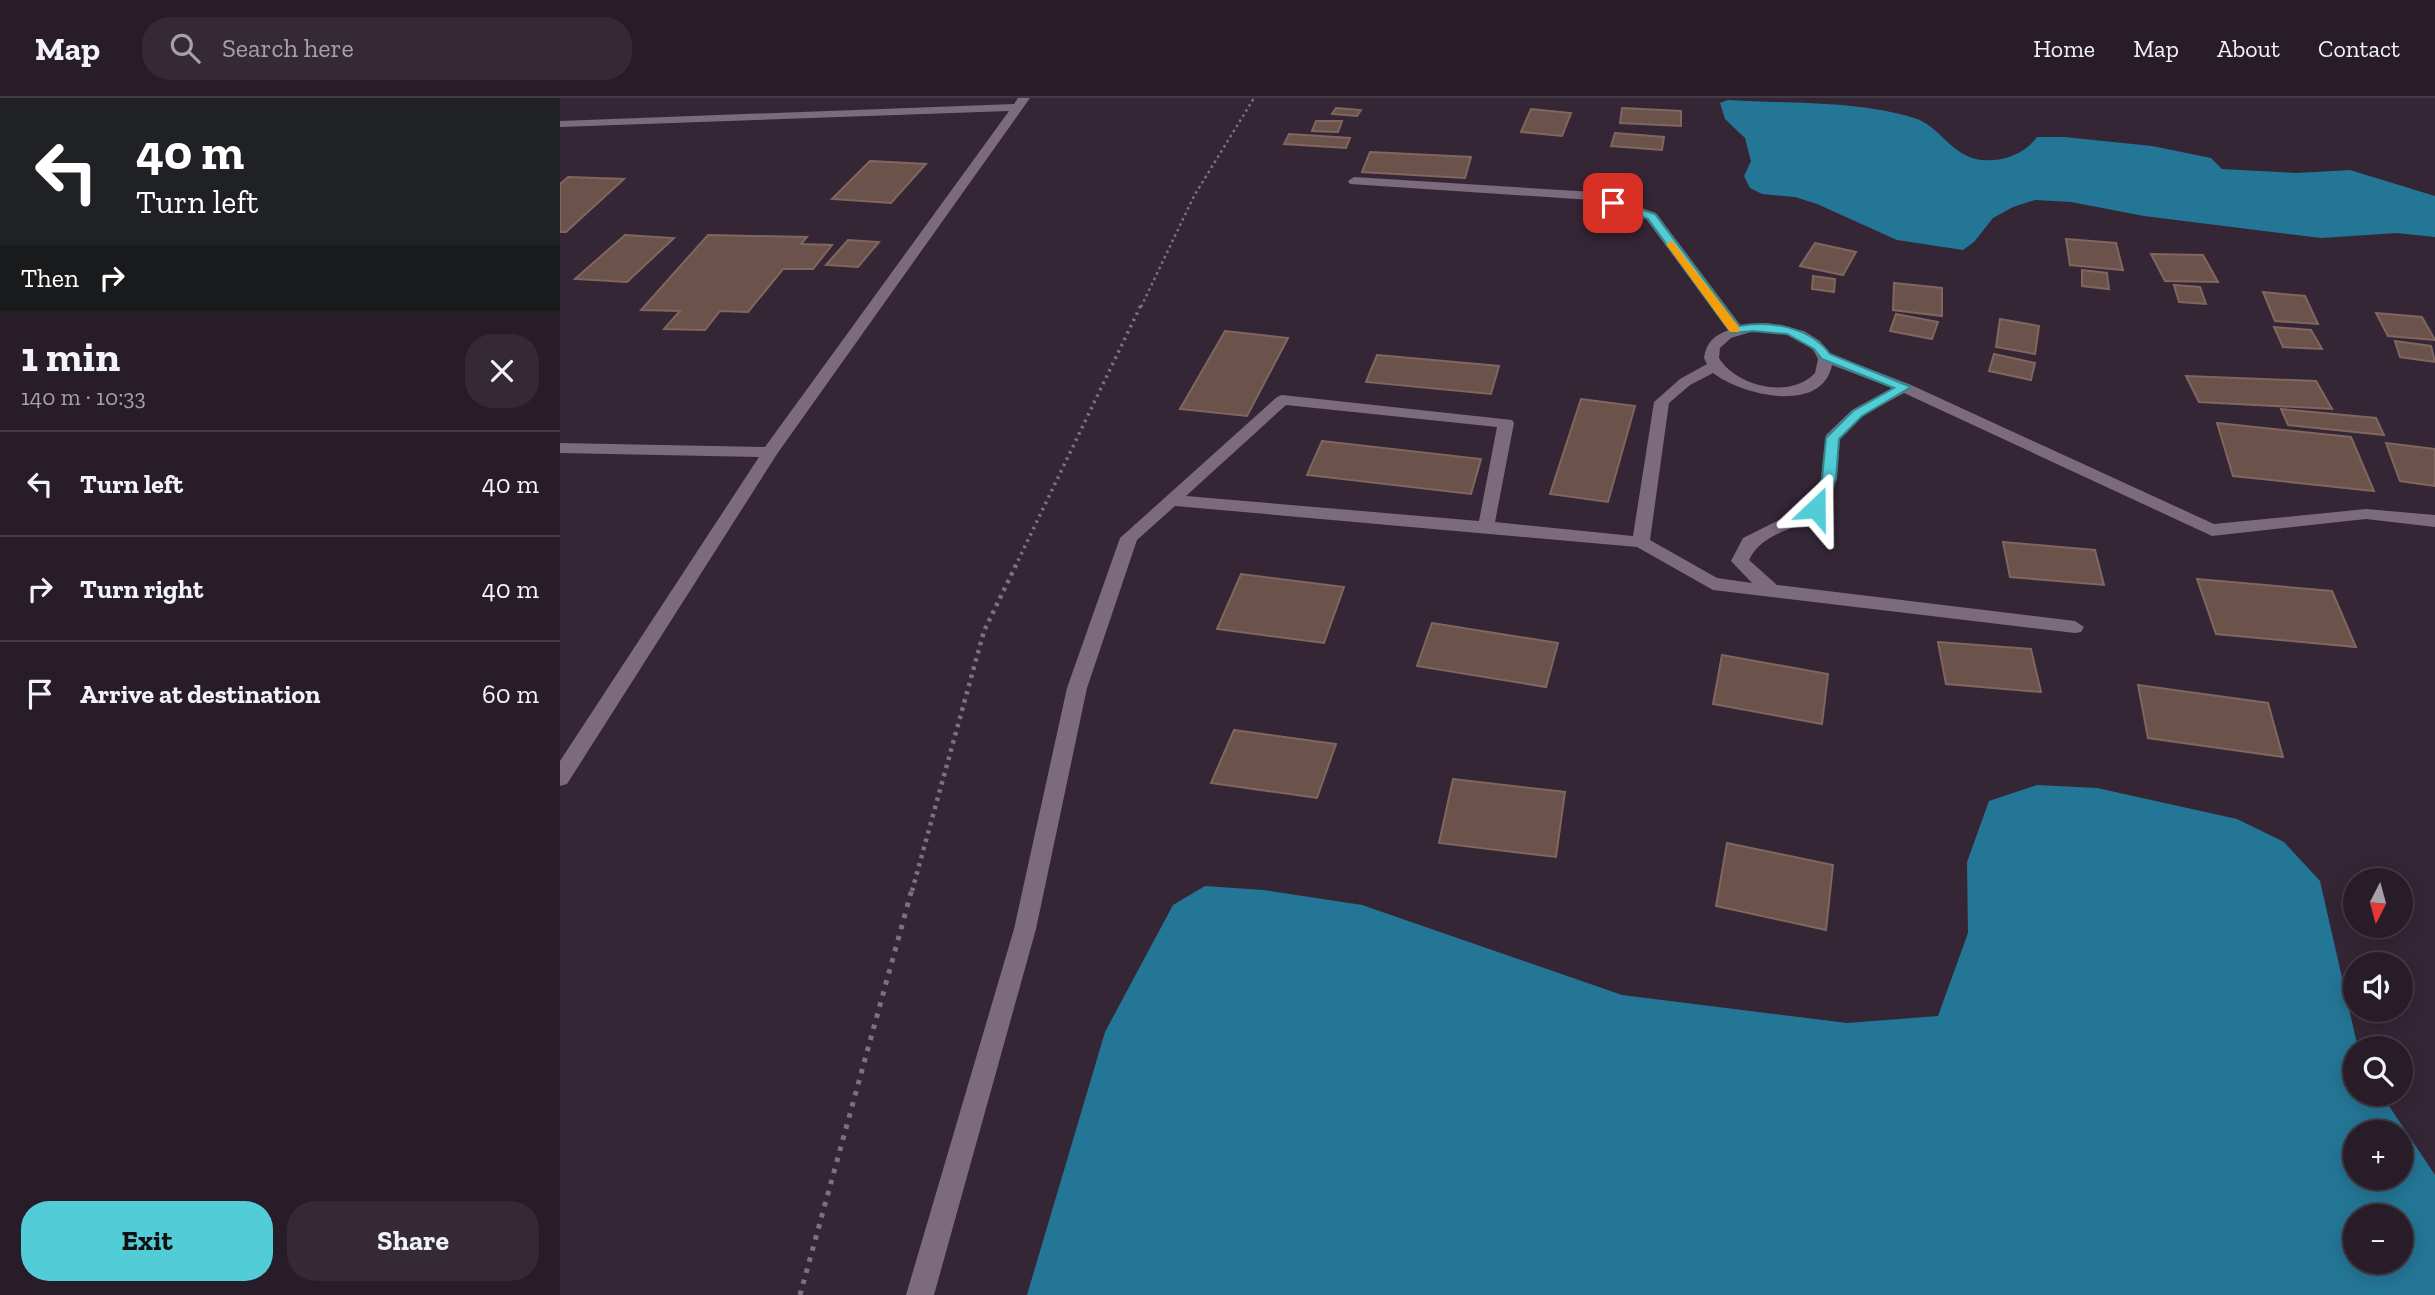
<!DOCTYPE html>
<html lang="en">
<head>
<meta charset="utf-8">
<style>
	:root { --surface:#281c28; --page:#342934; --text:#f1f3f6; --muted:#a5a1a8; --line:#443a45; --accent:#52ccd6 }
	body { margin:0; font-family:"Zilla Slab",serif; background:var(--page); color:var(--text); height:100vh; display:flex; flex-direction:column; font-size:26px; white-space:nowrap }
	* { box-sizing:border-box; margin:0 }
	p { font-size:23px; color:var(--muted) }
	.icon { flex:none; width:38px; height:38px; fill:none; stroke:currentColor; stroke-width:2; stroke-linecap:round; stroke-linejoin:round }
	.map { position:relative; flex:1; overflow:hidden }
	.panel { display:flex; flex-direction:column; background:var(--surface); width:560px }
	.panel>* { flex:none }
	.banner { background:#202124; color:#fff; overflow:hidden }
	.needle { width:46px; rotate:186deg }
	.fabs { position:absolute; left:1783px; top:770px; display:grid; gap:14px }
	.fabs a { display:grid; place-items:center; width:70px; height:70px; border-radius:50%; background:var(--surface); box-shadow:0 4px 18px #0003,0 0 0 2px var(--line); font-size:35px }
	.pin { position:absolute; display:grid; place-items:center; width:60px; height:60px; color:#fff; margin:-30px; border-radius:14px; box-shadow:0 4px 10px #0006 }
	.me { position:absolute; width:77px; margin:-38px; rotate:23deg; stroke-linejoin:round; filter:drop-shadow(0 0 5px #0008) }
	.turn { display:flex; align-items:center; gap:24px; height:147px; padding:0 21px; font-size:32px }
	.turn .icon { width:91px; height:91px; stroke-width:2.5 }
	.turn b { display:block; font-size:49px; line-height:60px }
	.then { display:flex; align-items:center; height:66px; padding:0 21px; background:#0003; gap:14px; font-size:26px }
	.round { display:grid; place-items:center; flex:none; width:74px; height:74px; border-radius:28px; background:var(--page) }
	.summary { display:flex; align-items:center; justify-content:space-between; height:119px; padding:0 21px }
	h1 { font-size:42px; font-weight:700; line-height:52px }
	.primary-button { display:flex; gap:14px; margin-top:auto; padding:14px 21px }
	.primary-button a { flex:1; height:80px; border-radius:28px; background:var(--accent); color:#111; font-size:28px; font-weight:700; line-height:80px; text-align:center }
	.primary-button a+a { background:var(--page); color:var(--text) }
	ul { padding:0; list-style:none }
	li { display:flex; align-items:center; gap:21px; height:105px; padding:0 21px; border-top:2px solid var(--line) }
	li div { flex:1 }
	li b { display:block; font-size:26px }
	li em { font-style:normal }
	header { display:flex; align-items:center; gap:42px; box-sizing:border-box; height:98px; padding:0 35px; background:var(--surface); border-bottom:2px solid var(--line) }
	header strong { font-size:33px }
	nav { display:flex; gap:38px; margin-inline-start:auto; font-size:24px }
	.search { width:490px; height:63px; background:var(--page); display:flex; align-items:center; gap:18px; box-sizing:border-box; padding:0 24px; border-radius:28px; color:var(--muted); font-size:26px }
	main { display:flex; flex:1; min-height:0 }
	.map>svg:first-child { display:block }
	.water { fill:#247696; fill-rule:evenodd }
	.building { fill:#6b524b; stroke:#80665e; stroke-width:2 }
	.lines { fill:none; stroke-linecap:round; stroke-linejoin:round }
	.path-far3 { stroke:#7e717f; stroke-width:2.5; stroke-dasharray:2.5 3.5; stroke-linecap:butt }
	.path-far2 { stroke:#7e717f; stroke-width:3.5; stroke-dasharray:2.5 4.5; stroke-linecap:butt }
	.path-far1 { stroke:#7e717f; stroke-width:4.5; stroke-dasharray:3.5 5; stroke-linecap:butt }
	.path { stroke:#7e717f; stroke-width:5; stroke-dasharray:4.5 7; stroke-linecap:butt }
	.minor { fill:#7c6a7d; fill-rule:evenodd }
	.route { fill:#52ccd6; stroke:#35858b; stroke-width:2 }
	.slow { fill:#f59e0b }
</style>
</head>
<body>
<header>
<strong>Map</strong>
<div class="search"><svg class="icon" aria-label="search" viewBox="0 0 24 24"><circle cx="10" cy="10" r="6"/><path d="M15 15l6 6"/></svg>Search here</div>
<nav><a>Home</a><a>Map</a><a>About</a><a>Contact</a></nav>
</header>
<main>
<section class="panel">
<div class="banner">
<div class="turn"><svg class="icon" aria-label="left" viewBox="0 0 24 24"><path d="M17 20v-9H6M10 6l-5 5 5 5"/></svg><div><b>40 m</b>Turn left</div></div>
<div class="then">Then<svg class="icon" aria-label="right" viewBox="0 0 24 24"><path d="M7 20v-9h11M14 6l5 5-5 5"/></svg></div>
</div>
<div class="summary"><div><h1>1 min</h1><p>140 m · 10:33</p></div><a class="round"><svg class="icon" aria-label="close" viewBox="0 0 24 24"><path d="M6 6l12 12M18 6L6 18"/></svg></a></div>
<ul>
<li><svg class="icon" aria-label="left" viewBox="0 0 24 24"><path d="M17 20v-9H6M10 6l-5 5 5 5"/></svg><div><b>Turn left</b></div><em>40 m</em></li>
<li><svg class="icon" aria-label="right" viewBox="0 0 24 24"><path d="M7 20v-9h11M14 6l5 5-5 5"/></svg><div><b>Turn right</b></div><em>40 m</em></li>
<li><svg class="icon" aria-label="arrive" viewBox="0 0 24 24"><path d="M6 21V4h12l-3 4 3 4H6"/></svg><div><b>Arrive at destination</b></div><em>60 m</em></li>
</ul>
<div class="primary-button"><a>Exit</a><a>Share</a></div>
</section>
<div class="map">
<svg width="1875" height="1197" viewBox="0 0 1875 1197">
	<rect width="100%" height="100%" fill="#352636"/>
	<g class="water">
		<path d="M1168,2C1228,6 1295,2 1354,20C1379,27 1392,59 1421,62C1442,64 1464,57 1477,39H1504L1592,48L1651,60L1662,71L1737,75L1790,72L1875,98V139L1837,135L1761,140L1584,118L1511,104L1475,102L1453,109L1433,120L1414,144L1403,152L1337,142L1257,106L1235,99L1202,96L1190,90L1184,78L1191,63L1185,40L1165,21L1160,5Z"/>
		<path d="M1477,687L1537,690L1677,721L1724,744L1760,783L1798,950H1796V996H1821L1875,1077V1197H467L545,934L613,807L645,788L703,792L802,807L1062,897L1287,925L1378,918L1408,835L1407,764L1429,703ZM1796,1034H1841V1080H1796ZM1796,1118H1841V1164H1796Z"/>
	</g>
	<g class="building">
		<path d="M776,10L801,12L797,18L772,16Z"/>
		<path d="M1062,10L1121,13V28L1060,25Z"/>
		<path d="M971,11L1011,15L1002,38L961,34Z"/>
		<path d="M756,23H782L778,34L752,33Z"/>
		<path d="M1055,35L1104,39L1102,52L1051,48Z"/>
		<path d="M729,36L790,40L786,50L724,46Z"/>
		<path d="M810,54L911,59L905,80L802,74Z"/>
		<path d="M310,63L366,66L331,105L272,101Z"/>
		<path d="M8,79L64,81L6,134H0V86Z"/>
		<path d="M65,137L114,140L67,184L15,181Z"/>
		<path d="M148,137L247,139L241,146L272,147L253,171H223L188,214L160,213L145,232L104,231L120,213L81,212Z"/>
		<path d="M1506,141L1556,145L1563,172L1510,167Z"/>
		<path d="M288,142L319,144L298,169L266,167Z"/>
		<path d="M1255,145L1296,154L1283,177L1240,168Z"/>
		<path d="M1591,156L1643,157L1658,184L1605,183Z"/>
		<path d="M1522,172L1547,175L1549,191L1522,188Z"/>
		<path d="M1253,178L1275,181L1274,194L1252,191Z"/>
		<path d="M1334,185L1382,190V218L1333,212Z"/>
		<path d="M1614,187L1640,189L1646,206L1619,204Z"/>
		<path d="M1703,194L1745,198L1758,226L1715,223Z"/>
		<path d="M1816,215L1862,219L1875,242L1828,238Z"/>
		<path d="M1336,216L1378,224L1372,241L1330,233Z"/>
		<path d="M1440,221L1479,228L1475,256L1436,249Z"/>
		<path d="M1714,229L1751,232L1762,251L1723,249Z"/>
		<path d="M665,233L728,240L687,318L620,311Z"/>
		<path d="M1835,243L1871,248L1875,264L1840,259Z"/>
		<path d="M1434,256L1475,265L1471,282L1429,273Z"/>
		<path d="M817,257L939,268L931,296L806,284Z"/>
		<path d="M1626,278L1756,283L1772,311L1639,304Z"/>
		<path d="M1021,301L1075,308L1048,404L990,396Z"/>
		<path d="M1721,311L1816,320L1824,337L1728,327Z"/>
		<path d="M1657,325L1791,339L1814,393L1673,378Z"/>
		<path d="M762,343L921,361L911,396L747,377Z"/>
		<path d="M1826,345L1875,351V388L1840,383Z"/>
		<path d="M1443,444L1535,452L1544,487L1450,479Z"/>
		<path d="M681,476L784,489L764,545L657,531Z"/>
		<path d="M1637,481L1772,493L1796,549L1656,536Z"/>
		<path d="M872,525L998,545L986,589L857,568Z"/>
		<path d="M1378,544L1471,551L1481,594L1386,586Z"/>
		<path d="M1162,557L1268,576L1262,626L1153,606Z"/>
		<path d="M1578,587L1708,605L1723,659L1588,640Z"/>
		<path d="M674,632L776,646L757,700L651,685Z"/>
		<path d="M893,681L1005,694L996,759L879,745Z"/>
		<path d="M1167,745L1273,767L1266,832L1156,808Z"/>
	</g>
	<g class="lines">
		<path class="path-far3" d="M581,209L634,98L694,0"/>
		<path class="path-far2" d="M455,469L581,207"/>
		<path class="path-far1" d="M352,793L424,533L456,467"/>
		<path class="path" d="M240,1197L352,791"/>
		<g class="minor">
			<path d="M458,0H470L217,356L7,686L0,688V663L199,359L0,355V345L205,349L449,13L0,29V23L454,6Z"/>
			<path d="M794,79L1034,94L1096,115L1181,228L1206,225L1244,233L1260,243L1270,256L1349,286L1654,426L1806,411L1875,417V429L1806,421L1652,438L1344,295L1302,318L1280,341C1278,361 1278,401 1261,414C1237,433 1203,433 1189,462L1217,487L1515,523L1524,529L1521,534L1515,535L1153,492L1077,449L615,408L577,442L527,590L476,831L374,1197H346L454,831L507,590L560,440L717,299L722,297L952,322L954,325L935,424L1073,438L1094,304L1120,281L1147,266L1144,260C1146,245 1154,237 1169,232L1086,121L1032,102L790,86L788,83ZM1194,233C1217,234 1248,236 1258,261L1255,275C1230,302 1176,288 1159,260L1160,250L1171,240ZM1272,267L1332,290L1292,312L1266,337L1261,381L1249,407L1183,440L1171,463L1192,485L1157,480L1090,442L1109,305L1130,287L1153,275C1181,297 1262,317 1272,267ZM726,307L937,329L919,423L626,398Z"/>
		</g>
	</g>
	<path class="route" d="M1053,102L1095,116L1179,228C1210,222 1250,229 1270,256L1351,289L1302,318L1279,341L1276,381L1261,414H1251L1249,410L1262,381L1266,340L1293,313L1334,290L1262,261L1254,251L1227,236L1193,233L1171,235L1088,121L1050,107V103Z"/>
	<path class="slow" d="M1112,143L1179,229V234H1170L1106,146Z"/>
</svg>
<div class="fabs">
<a><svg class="needle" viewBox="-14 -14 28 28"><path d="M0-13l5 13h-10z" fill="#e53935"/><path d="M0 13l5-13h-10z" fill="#a5a1a8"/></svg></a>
<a><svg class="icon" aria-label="sound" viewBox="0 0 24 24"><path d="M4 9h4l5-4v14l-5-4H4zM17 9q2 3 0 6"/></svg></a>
<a><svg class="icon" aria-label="search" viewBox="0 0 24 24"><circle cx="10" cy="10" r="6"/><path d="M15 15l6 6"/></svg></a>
<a>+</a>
<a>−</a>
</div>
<div class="pin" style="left:1053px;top:105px;background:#d93025"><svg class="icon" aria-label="arrive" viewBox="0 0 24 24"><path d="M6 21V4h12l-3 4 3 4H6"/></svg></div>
<svg class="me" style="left:1256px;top:410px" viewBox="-20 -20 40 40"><path d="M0-17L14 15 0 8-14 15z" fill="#52ccd6" stroke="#fff" stroke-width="4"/></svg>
</div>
</main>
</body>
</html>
